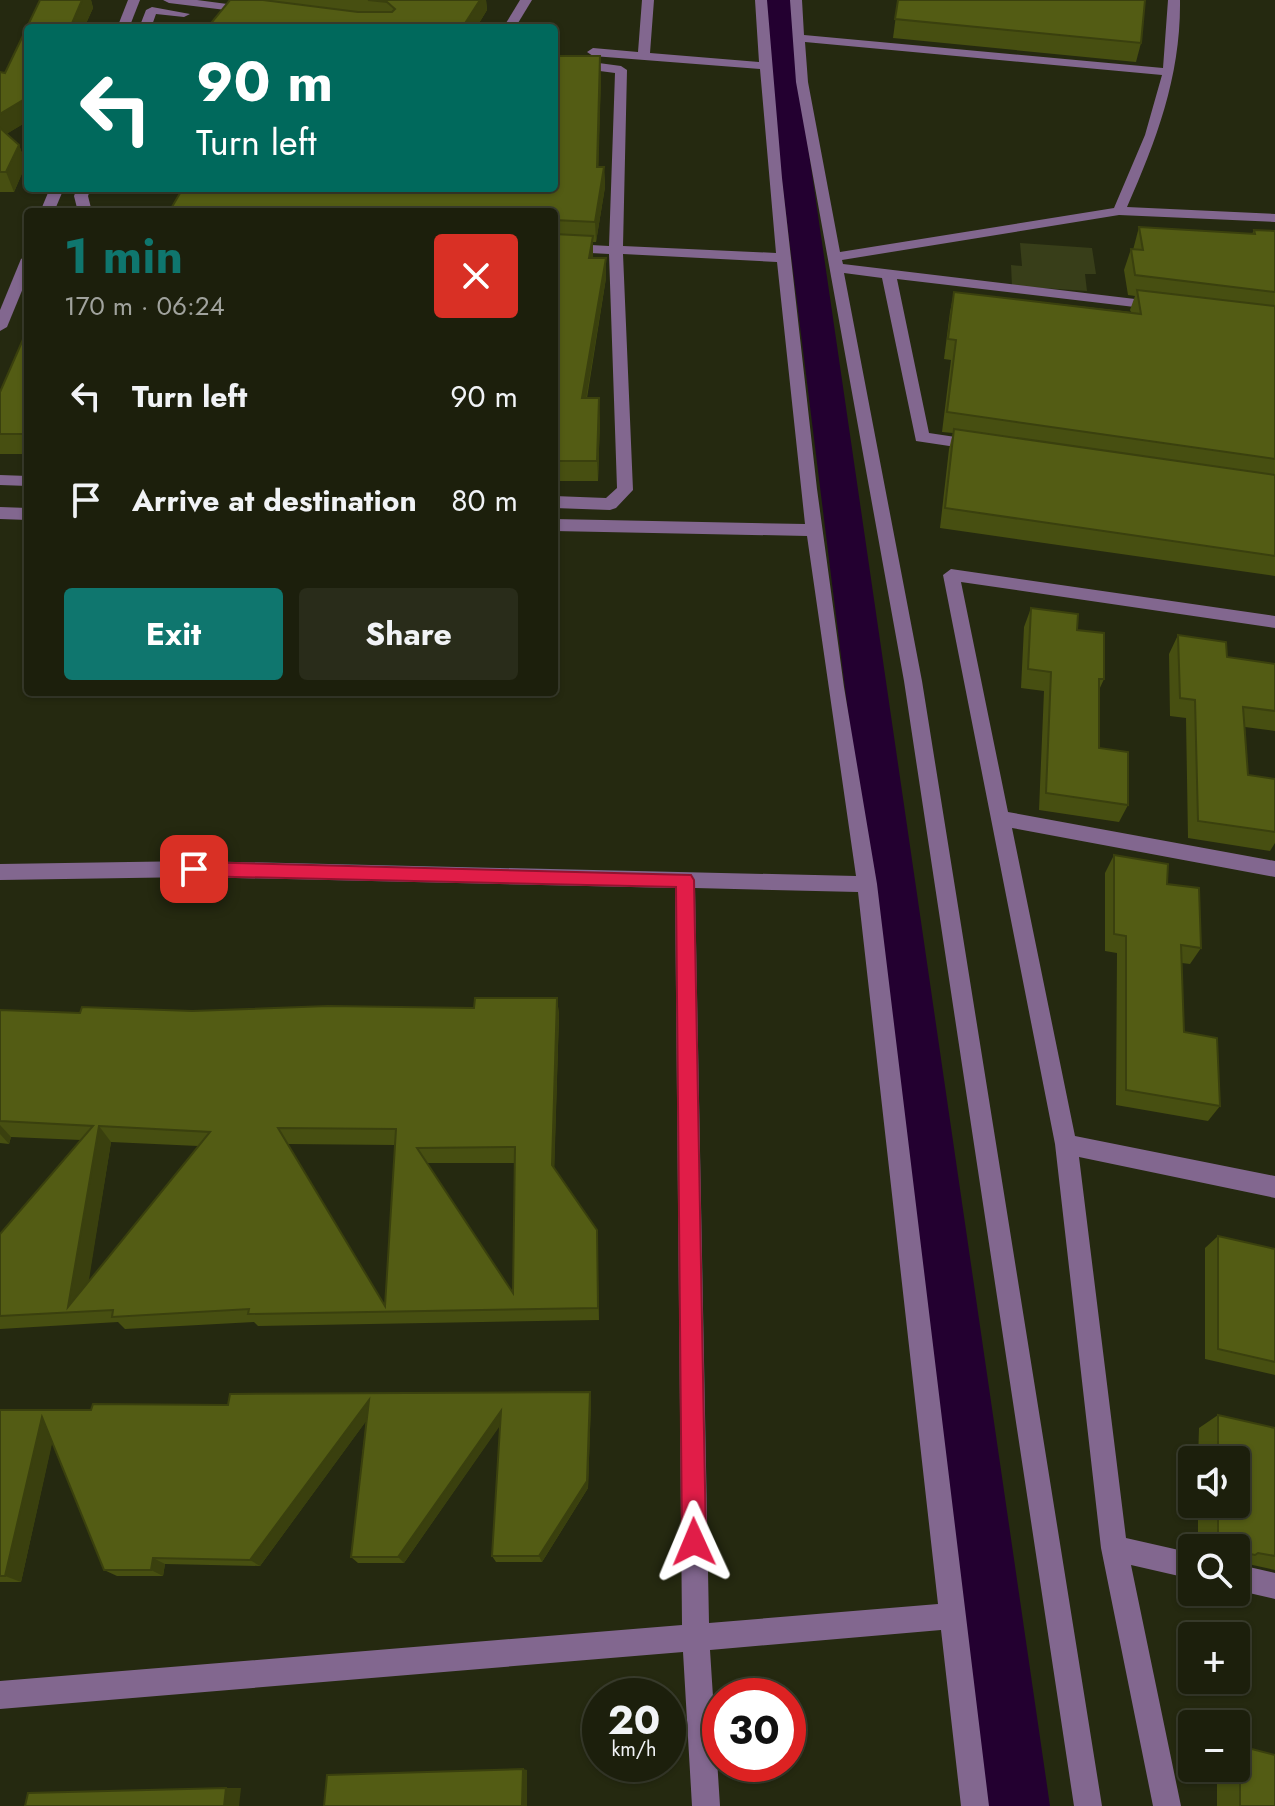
<!DOCTYPE html>
<html lang="en">
<head>
<meta charset="utf-8">
<style>
	:root { --surface:#1c1f0c; --page:#292c1a; --text:#f1f3f6; --muted:#a0a29d; --line:#3a3d2d; --accent:#0f766e }
	body { margin:0; font-family:Jost,sans-serif; background:var(--page); color:var(--text); height:100vh; display:flex; flex-direction:column; font-size:30px; white-space:nowrap }
	* { box-sizing:border-box; margin:0 }
	p { font-size:26px; color:var(--muted) }
	.icon { flex:none; width:44px; height:44px; fill:none; stroke:currentColor; stroke-width:2; stroke-linecap:round; stroke-linejoin:round }
	.map { position:relative; flex:1; overflow:hidden }
	.details { position:absolute; left:24px; top:208px; width:534px; height:488px; display:flex; flex-direction:column; background:var(--surface); border-radius:8px; box-shadow:0 2px 6px #0004,0 0 0 2px var(--line) }
	.details>* { flex:none }
	.guide { position:absolute; left:24px; top:24px; width:534px; height:168px; border-radius:8px; box-shadow:0 2px 6px #0004,0 0 0 2px var(--line); background:#00695c; color:#fff; overflow:hidden }
	.controls { position:absolute; left:1178px; top:1446px; display:grid; gap:16px }
	.controls a { display:grid; place-items:center; width:72px; height:72px; border-radius:8px; background:var(--surface); box-shadow:0 2px 6px #0004,0 0 0 2px var(--line); font-size:40px }
	.speed { position:absolute; left:582px; top:1678px; display:flex; gap:16px; font-size:40px; font-weight:700; text-align:center }
	.speed>* { display:grid; place-content:center; width:104px; height:104px; border-radius:50%; background:var(--surface); box-shadow:0 2px 6px #0004,0 0 0 2px var(--line); line-height:1 }
	.speed small { font-size:20px; font-weight:400 }
	.speed .limit { border:12px solid #d22; background:#fff; color:#111 }
	.pin { position:absolute; display:grid; place-items:center; width:68px; height:68px; color:#fff; margin:-34px; border-radius:16px; box-shadow:0 4px 12px #0006 }
	.me { position:absolute; width:88px; margin:-44px; rotate:359deg; stroke-linejoin:round; filter:drop-shadow(0 0 6px #0008) }
	.turn { display:flex; align-items:center; gap:28px; height:168px; padding:0 40px; font-size:36px }
	.turn .icon { width:104px; height:104px; stroke-width:2.5 }
	.turn b { display:block; font-size:56px; line-height:68px }
	.round { display:grid; place-items:center; flex:none; width:84px; height:84px; border-radius:8px; background:var(--page) }
	.headline { display:flex; align-items:center; justify-content:space-between; height:136px; padding:0 40px }
	h1 { font-size:48px; font-weight:700; line-height:60px; color:var(--accent) }
	.button { display:flex; gap:16px; margin-top:auto; padding:16px 40px }
	.button a { flex:1; height:92px; border-radius:8px; background:var(--accent); color:#fff; font-size:32px; font-weight:700; line-height:92px; text-align:center }
	.button a+a { background:var(--page); color:var(--text) }
	ul { padding:0; list-style:none }
	li { display:flex; align-items:center; gap:24px; height:104px; padding:0 40px }
	li div { flex:1 }
	li b { display:block; font-size:30px }
	li em { font-style:normal }
	.map>svg:first-child { display:block }
	.green { fill:#383e19 }
	.lines { fill:none; stroke-linecap:round; stroke-linejoin:round }
	.canal { fill:#230030; fill-rule:evenodd }
	.minor { fill:#82678f; fill-rule:evenodd }
	.wall { fill:#474f11; fill-rule:evenodd }
	.shaded-wall { fill:#3a400e }
	.building { fill:#535c14; stroke:#3a400e; stroke-width:2; fill-rule:evenodd }
	.route { fill:#e11d48; stroke:#92132f; stroke-width:2 }
</style>
</head>
<body>
<div class="map">
<svg width="1275" height="1806" viewBox="0 0 1275 1806">
	<rect width="100%" height="100%" fill="#252910"/>
	<path class="green" d="M1020,243L1092,248L1096,274H1085L1087,291L1012,286L1011,265L1022,266Z"/>
	<g class="lines">
		<path class="canal" d="M766,0H792L806,133L1050,1806H984L776,133Z"/>
		<g class="minor">
			<path d="M128,0H140L129,28H117Z"/>
			<path d="M163,0H197L250,7L256,10L250,13L169,3Z"/>
			<path d="M520,0H532L515,28H503Z"/>
			<path d="M642,0H654L650,53L759,62L755,0H767L782,178L817,489L844,687L877,884L989,1806H961L941,1630L710,1650L720,1806H692L683,1652L0,1709V1681L682,1625L675,888L194,877L0,880V864L194,861L856,876L807,536L554,531V519L805,524L777,262L623,254L633,490L616,508L610,510L554,508V496L606,498L617,488L609,254L554,251V243L609,246L615,73L554,65V57L621,66L627,70L623,246L776,253L760,69L593,56L587,52L593,48L638,52ZM695,888L858,892L938,1604L709,1623Z"/>
			<path d="M790,0H802L804,35L1163,68L1168,0H1180C1181,75 1157,139 1127,207L1275,214V222L1119,215L842,260L843,264L1160,302L1167,306L1160,310L897,279L929,433L982,441V449L976,450L916,441L882,278L844,273L922,681L1102,1806H1074L904,681L796,82ZM805,42L1162,75L1145,135L1114,208L840,252L808,82Z"/>
			<path d="M152,7L190,14L184,17L156,14L151,28H139L146,10Z"/>
			<path d="M50,188H64L54,212H40Z"/>
			<path d="M77,188H91L88,196L92,212H78L74,196Z"/>
			<path d="M28,255V276L7,327L0,331V310L21,259Z"/>
			<path d="M0,475L28,476V486L0,485Z"/>
			<path d="M0,507L28,508V520L0,519Z"/>
			<path d="M951,569L1275,616V628L961,582L1008,812L1275,861V877L1012,828L1075,1136L1275,1176V1198L1079,1157L1126,1538L1192,1553V1579L1131,1565L1181,1806H1153L1101,1548L1055,1144L943,575Z"/>
			<path d="M1236,1564L1275,1573V1599L1236,1590Z"/>
		</g>
	</g>
	<g class="wall">
		<path d="M40,0H91L93,8L84,28H28V121L6,134L19,145L26,164L14,192H0V72L5,73Z"/>
		<path d="M230,0H486L487,10L476,28H207Z"/>
		<path d="M898,0L1141,43L1136,62L893,38Z"/>
		<path d="M601,76L598,167H604L605,187L596,242H593V258L606,278L587,398L600,418L598,481H554V188Z"/>
		<path d="M95,188H152L151,192H96Z"/>
		<path d="M1139,227L1252,234L1254,230L1275,231V576L940,528L949,449L953,433L942,432L951,360L944,359L950,312L954,292L1131,312L1130,310L1135,296L1128,295L1124,270L1131,249L1133,250Z"/>
		<path d="M28,328V454H0V392Z"/>
		<path d="M1031,608L1077,630L1104,679L1099,690V748L1128,805L1119,822L1039,810L1044,691L1021,688L1024,627Z"/>
		<path d="M1178,635L1227,657L1275,664V731L1245,727L1248,775L1275,779V843L1270,851L1188,838L1186,718L1170,716L1169,654Z"/>
		<path d="M1114,855L1167,884L1201,948L1190,964L1182,963L1184,1032L1220,1106L1208,1121L1116,1105L1117,953L1105,951V873Z"/>
		<path d="M557,998L559,1015L554,1169L597,1230L599,1320L258,1326L254,1322L125,1329L118,1322L0,1329V1234L81,1140L11,1137L9,1144L0,1143V1010L80,1013L474,1008ZM111,1142L198,1146L88,1282ZM288,1144L395,1145L385,1306ZM427,1163H515L513,1293Z"/>
		<path d="M1218,1236L1275,1249V1375L1205,1359V1248Z"/>
		<path d="M590,1392L591,1401L588,1488L542,1562H496L492,1556L500,1425L404,1563H358L351,1557L366,1421L260,1566L165,1564L163,1576H117L104,1570L52,1442L21,1582H0V1410H91Z"/>
		<path d="M1218,1415L1275,1428V1570L1239,1562L1236,1563V1548H1198V1504H1236V1460H1198L1199,1428Z"/>
		<path d="M1236,1746H1240L1275,1806H1217V1768H1236Z"/>
	</g>
	<g class="shaded-wall">
		<path d="M82,0H91L93,8L84,28H70Z"/>
		<path d="M480,0H486L487,10L476,28H462Z"/>
		<path d="M600,56L601,76L598,187L597,167Z"/>
		<path d="M28,97V121L0,138V114Z"/>
		<path d="M19,145L26,164L14,192L6,172Z"/>
		<path d="M604,167L605,187L596,242L595,222Z"/>
		<path d="M593,236V256L590,278L589,258Z"/>
		<path d="M606,258V278L583,418L582,398Z"/>
		<path d="M599,398L600,418L598,481L597,461Z"/>
		<path d="M557,998L559,1015L554,1180L552,1165Z"/>
		<path d="M0,1125L11,1137L9,1144L0,1134Z"/>
		<path d="M99,1126L111,1142L84,1311L68,1307Z"/>
		<path d="M590,1392L591,1401L588,1488L542,1562L539,1556Z"/>
		<path d="M369,1400L375,1409L260,1566L250,1560Z"/>
		<path d="M501,1411L504,1420L404,1563L398,1557Z"/>
		<path d="M42,1417L56,1426L21,1582L5,1576Z"/>
		<path d="M153,1558L165,1564L163,1576L151,1570Z"/>
		<path d="M523,1769L527,1770V1806H522Z"/>
		<path d="M226,1788H241L239,1806H224Z"/>
	</g>
	<g class="building">
		<path d="M40,0H82L70,28H28V97L0,114V72L5,73Z"/>
		<path d="M230,0H263L358,12H392L395,9L387,2L368,0H480L462,28H207Z"/>
		<path d="M898,0H1145L1141,43L895,19Z"/>
		<path d="M168,24H203L201,28H166Z"/>
		<path d="M554,56H600L597,167H604L595,222L554,220V212H169L183,188H554Z"/>
		<path d="M0,128L19,145L6,172H0Z"/>
		<path d="M1139,227L1255,234L1254,230L1275,231V292L1135,275L1131,249L1143,250Z"/>
		<path d="M554,234L593,236L589,258H606L582,398H599L597,461H554Z"/>
		<path d="M1137,290L1275,306V459L947,412L956,340L948,339L954,292L1141,314Z"/>
		<path d="M28,328V434H0V392Z"/>
		<path d="M954,429L1275,475V556L945,508Z"/>
		<path d="M1031,608L1078,614L1077,630L1104,633V679H1099V748L1128,752V805L1046,793L1051,672L1028,669Z"/>
		<path d="M1178,635L1226,642L1227,657L1275,664V711L1243,707L1248,775L1275,779V832L1198,821L1195,700L1180,698Z"/>
		<path d="M1114,855L1168,864L1167,884L1199,888L1201,948L1181,945L1184,1032L1217,1038L1220,1106L1126,1090V936L1114,934Z"/>
		<path d="M475,998H557L552,1165L597,1230L598,1308L248,1314L249,1309L112,1317L113,1310L0,1316V1234L93,1126L0,1121V1010L80,1013L82,1007L192,1011L328,1006L474,1008ZM99,1126L210,1132L68,1307ZM278,1128L396,1129L385,1306ZM515,1147L513,1291V1293L417,1148Z"/>
		<path d="M1218,1236L1275,1249V1362L1218,1349Z"/>
		<path d="M590,1392L587,1481L539,1556H492L501,1411L398,1557H351L369,1400L250,1560L153,1558L151,1570H104L42,1417L5,1576H0V1410H91L93,1404L228,1405L230,1394Z"/>
		<path d="M1218,1415L1275,1428V1556L1258,1553L1255,1555L1236,1551V1548L1218,1547V1504H1236V1460H1218Z"/>
		<path d="M1240,1746L1275,1755V1806H1240Z"/>
		<path d="M523,1769L522,1806H324L327,1775Z"/>
		<path d="M226,1788L224,1806H25L28,1793Z"/>
	</g>
	<path class="route" d="M194,862L691,875L694,880L706,1542L703,1551L694,1554L686,1551L682,1542L676,887L194,876L185,869Z"/>
</svg>
<div class="controls">
<a><svg class="icon" aria-label="sound" viewBox="0 0 24 24"><path d="M4 9h4l5-4v14l-5-4H4zM17 9q2 3 0 6"/></svg></a>
<a><svg class="icon" aria-label="search" viewBox="0 0 24 24"><circle cx="10" cy="10" r="6"/><path d="M15 15l6 6"/></svg></a>
<a>+</a>
<a>−</a>
</div>
<div class="speed"><div>20<small>km/h</small></div><div class="limit">30</div></div>
<div class="pin" style="left:194px;top:869px;background:#d93025"><svg class="icon" aria-label="arrive" viewBox="0 0 24 24"><path d="M6 21V4h12l-3 4 3 4H6"/></svg></div>
<svg class="me" style="left:694px;top:1542px" viewBox="-20 -20 40 40"><path d="M0-17L14 15 0 8-14 15z" fill="#e11d48" stroke="#fff" stroke-width="4"/></svg>
<div class="guide">
<div class="turn"><svg class="icon" aria-label="left" viewBox="0 0 24 24"><path d="M17 20v-9H6M10 6l-5 5 5 5"/></svg><div><b>90 m</b>Turn left</div></div>
</div>
<section class="details">
<div class="headline"><div><h1>1 min</h1><p>170 m · 06:24</p></div><a class="round" style="background:#d93025;color:#fff"><svg class="icon" aria-label="close" viewBox="0 0 24 24"><path d="M6 6l12 12M18 6L6 18"/></svg></a></div>
<ul>
<li><svg class="icon" aria-label="left" viewBox="0 0 24 24"><path d="M17 20v-9H6M10 6l-5 5 5 5"/></svg><div><b>Turn left</b></div><em>90 m</em></li>
<li><svg class="icon" aria-label="arrive" viewBox="0 0 24 24"><path d="M6 21V4h12l-3 4 3 4H6"/></svg><div><b>Arrive at destination</b></div><em>80 m</em></li>
</ul>
<div class="button"><a>Exit</a><a>Share</a></div>
</section>
</div>
</body>
</html>
